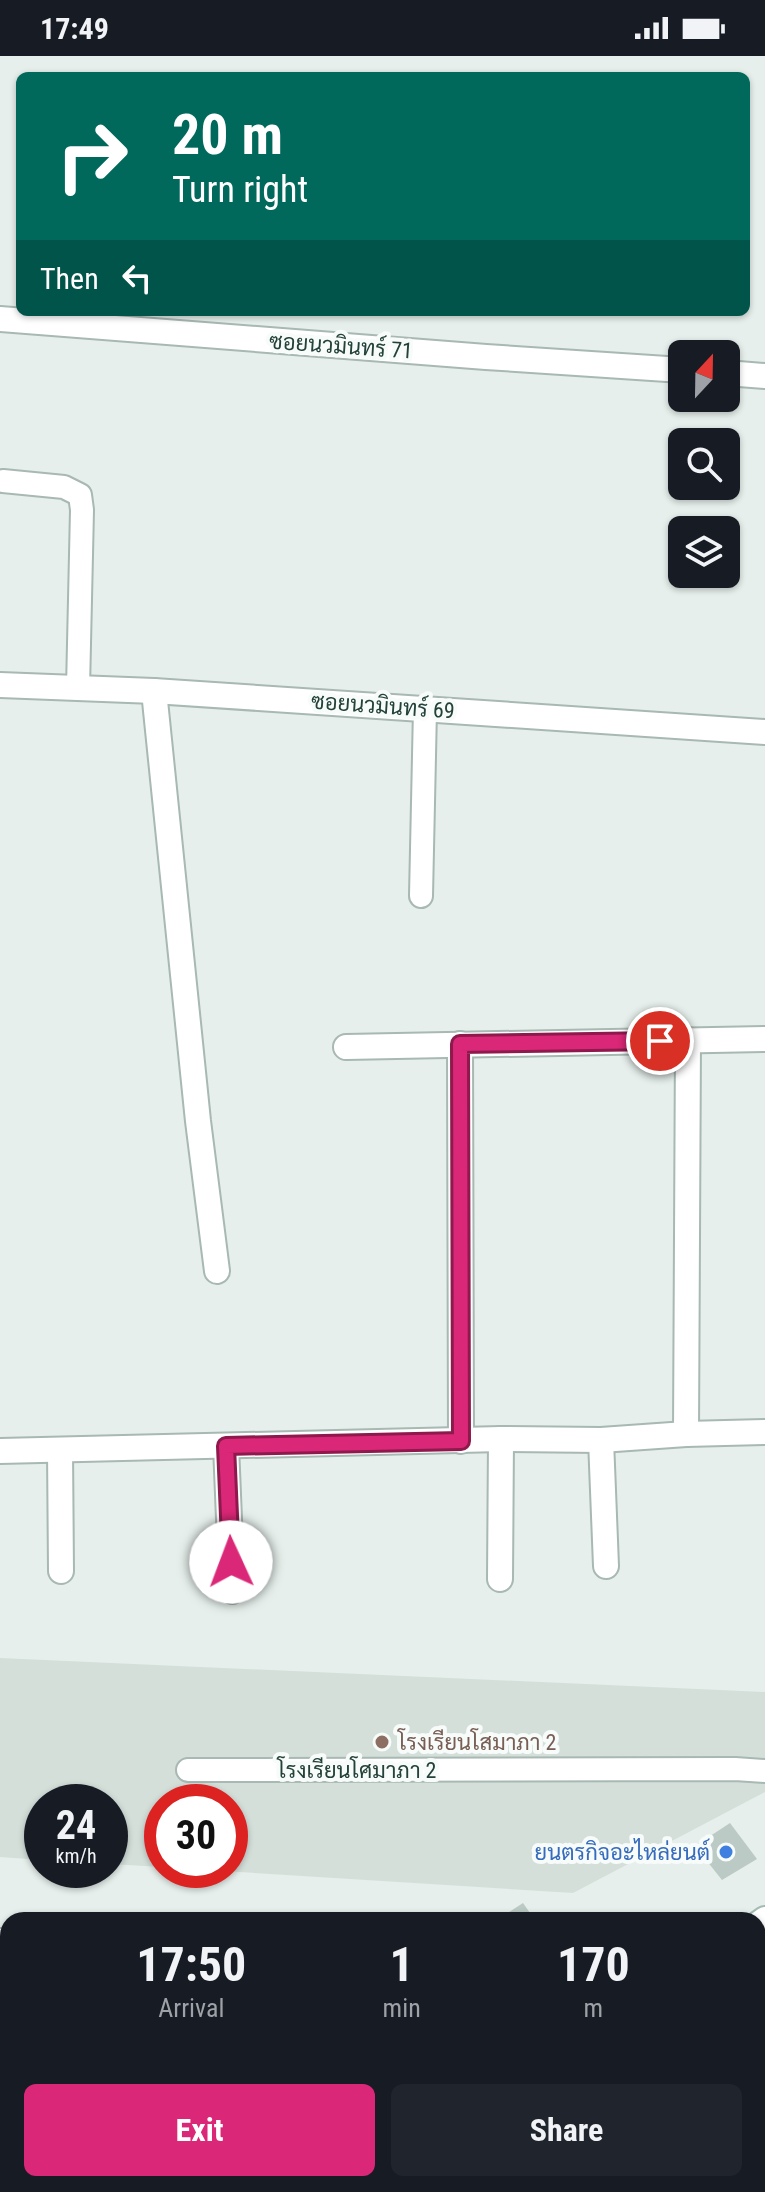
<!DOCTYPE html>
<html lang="en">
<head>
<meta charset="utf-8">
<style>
	:root { --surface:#171b24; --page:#20242c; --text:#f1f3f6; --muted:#9ea1a6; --accent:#db2777 }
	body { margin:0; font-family:"Roboto Condensed",Sarabun,sans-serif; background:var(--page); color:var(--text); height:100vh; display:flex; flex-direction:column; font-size:30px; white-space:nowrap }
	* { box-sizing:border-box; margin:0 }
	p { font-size:26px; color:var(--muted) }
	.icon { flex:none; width:44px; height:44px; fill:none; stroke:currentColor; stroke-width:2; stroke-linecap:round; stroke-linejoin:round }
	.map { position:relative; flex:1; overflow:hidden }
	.panel { position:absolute; left:0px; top:1856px; width:766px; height:280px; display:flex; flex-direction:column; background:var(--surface); border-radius:24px 24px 0 0; box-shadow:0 2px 6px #0004 }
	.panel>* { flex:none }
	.hud { position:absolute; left:16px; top:16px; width:734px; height:244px; border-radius:12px; box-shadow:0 2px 6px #0004; background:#00695c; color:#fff; overflow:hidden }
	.needle { width:52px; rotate:22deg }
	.controls { position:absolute; left:668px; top:284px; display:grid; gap:16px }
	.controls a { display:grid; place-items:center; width:72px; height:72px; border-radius:12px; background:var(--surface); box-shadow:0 2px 6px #0004; font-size:40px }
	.speed { position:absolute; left:24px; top:1728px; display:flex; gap:16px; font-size:40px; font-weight:700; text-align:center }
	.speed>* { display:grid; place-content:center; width:104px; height:104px; border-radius:50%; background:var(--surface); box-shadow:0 2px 6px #0004; line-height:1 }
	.speed small { font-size:20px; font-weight:400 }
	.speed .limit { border:12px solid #d22; background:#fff; color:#111 }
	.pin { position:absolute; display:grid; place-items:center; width:68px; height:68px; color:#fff; margin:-34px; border:4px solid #fff; border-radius:50%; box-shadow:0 2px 8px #0007 }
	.me { position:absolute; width:88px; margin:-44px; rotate:358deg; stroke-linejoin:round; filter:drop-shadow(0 0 6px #0008) }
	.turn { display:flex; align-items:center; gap:28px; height:168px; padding:0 24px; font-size:36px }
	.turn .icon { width:104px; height:104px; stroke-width:2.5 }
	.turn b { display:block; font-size:56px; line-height:68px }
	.then { display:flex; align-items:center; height:76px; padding:0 24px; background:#0003; gap:16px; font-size:30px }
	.eta { display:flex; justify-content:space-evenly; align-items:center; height:136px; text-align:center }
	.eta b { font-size:48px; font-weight:700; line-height:56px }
	.action { display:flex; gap:16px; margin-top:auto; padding:16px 24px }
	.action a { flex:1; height:92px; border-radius:12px; background:var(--accent); color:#fff; font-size:32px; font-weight:700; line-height:92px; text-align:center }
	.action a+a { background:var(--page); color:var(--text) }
	.status { display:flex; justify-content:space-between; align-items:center; height:56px; padding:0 40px; background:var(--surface); direction:ltr }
	.status svg { height:22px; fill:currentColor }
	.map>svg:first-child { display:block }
	.built { fill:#d4dfda }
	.building { fill:#bbcac4 }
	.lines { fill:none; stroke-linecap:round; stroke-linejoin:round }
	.service-casing { stroke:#a8b8b2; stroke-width:26 }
	.minor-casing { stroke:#a8b8b2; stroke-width:28 }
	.secondary-casing { stroke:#a4bbb3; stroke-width:28 }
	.service { stroke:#fff; stroke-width:22 }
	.minor { stroke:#fff; stroke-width:24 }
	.secondary { stroke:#fff; stroke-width:24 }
	.route-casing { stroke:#8e194d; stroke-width:20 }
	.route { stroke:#db2777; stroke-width:14 }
	.education-dot { fill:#8d6e63; stroke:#f7fbf9; stroke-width:3 }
	.shop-dot { fill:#3f7fe0; stroke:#f7fbf9; stroke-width:3 }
	.labels { text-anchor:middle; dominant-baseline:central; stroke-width:8; stroke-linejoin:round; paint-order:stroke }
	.street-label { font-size:22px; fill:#24423a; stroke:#f7fbf9 }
	.education-label { font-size:22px; fill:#785e54; stroke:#f7fbf9; text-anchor:start }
	.shop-label { font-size:22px; fill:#366cbe; stroke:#f7fbf9; text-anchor:end }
</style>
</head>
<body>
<div class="status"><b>17:49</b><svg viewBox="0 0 49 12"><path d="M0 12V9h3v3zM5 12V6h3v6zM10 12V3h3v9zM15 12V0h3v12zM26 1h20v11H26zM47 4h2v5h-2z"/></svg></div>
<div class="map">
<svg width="765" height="2136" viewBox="0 0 765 2136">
	<rect width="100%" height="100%" fill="#e6efeb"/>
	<path class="built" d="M0,1602L765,1636V1736L573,1837L207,1814H230V1746H162V1811L110,1808V1746H42V1804L0,1801Z"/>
	<g class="building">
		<path d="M730,1767L757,1803L722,1824L695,1790Z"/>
		<path d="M523,1847L535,1864H497Z"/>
		<path d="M583,2128H712V2129L680,2136H571Z"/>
	</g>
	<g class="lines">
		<defs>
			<g id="service">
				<path d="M3,425L64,431L80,439L82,454L78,632"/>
				<path d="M421,840L425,653"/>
				<path d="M188,1714L735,1713L765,1715"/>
				<path d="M174,2128L183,2136"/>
				<path d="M0,2135V2136"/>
				<path d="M94,2136L105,2128"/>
			</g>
			<g id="minor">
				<path d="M0,263L486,301L682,314"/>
				<path d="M726,317L765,320"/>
				<path d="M0,629L154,635L765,676"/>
				<path d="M154,635L198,1065L217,1215"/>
				<path d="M460,988L461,1385"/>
				<path d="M346,991L765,983"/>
				<path d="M686,1378L688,984"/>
				<path d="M601,1384L606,1510"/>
				<path d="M226,1390L232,1535"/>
				<path d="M60,1394L61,1515"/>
				<path d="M0,1395L501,1383L601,1384L686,1378L765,1376"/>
				<path d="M500,1523L501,1383"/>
				<path d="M0,1885L8,1886"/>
				<path d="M410,2128L416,2136"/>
			</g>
			<g id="secondary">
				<path d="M758,1868L765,1863"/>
				<path d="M758,1950L765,1945"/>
				<path d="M366,2136L377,2128"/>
				<path d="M488,2136L500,2128"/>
			</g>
		</defs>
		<use href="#service" class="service-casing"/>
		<use href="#minor" class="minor-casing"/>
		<use href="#secondary" class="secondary-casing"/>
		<use href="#service" class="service"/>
		<use href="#minor" class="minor"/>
		<use href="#secondary" class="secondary"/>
	</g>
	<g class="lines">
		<defs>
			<path id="route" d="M231,1506L226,1390L461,1385L460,988L660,985"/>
		</defs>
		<use href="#route" class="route-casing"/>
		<use href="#route" class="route"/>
	</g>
	<circle class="education-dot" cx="382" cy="1686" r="8"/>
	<circle class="shop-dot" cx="726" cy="1796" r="8"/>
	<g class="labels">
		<g class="street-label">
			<text transform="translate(341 290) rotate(4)">ซอยนวมินทร์ 71</text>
			<text transform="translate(383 650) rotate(4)">ซอยนวมินทร์ 69</text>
			<text x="357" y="1714">โรงเรียนโศมาภา 2</text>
		</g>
		<g class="education-label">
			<text x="398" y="1686">โรงเรียนโสมาภา 2</text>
		</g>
		<g class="shop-label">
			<text x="710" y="1796">ยนตรกิจอะไหล่ยนต์</text>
		</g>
	</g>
</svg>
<div class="controls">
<a><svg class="needle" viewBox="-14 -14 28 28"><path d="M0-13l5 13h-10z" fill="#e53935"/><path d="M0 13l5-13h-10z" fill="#9ea1a6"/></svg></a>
<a><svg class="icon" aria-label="search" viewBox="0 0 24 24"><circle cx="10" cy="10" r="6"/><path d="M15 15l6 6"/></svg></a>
<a><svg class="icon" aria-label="layers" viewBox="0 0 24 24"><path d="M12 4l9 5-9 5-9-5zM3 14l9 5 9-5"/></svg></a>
</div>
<div class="speed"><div>24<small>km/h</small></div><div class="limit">30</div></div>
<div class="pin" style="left:660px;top:985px;background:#d93025"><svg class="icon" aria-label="arrive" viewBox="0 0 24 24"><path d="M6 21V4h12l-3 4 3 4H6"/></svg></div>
<svg class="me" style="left:231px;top:1506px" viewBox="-20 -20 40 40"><circle r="19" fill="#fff"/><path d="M0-13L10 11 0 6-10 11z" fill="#db2777"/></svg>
<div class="hud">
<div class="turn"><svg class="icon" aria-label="right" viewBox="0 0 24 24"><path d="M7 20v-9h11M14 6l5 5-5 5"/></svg><div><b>20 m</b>Turn right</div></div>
<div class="then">Then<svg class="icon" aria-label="left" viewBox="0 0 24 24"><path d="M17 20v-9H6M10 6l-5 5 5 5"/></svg></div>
</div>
<section class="panel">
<div class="eta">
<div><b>17:50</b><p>Arrival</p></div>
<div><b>1</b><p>min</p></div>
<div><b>170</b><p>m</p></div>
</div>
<div class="action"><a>Exit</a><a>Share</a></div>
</section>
</div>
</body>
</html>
